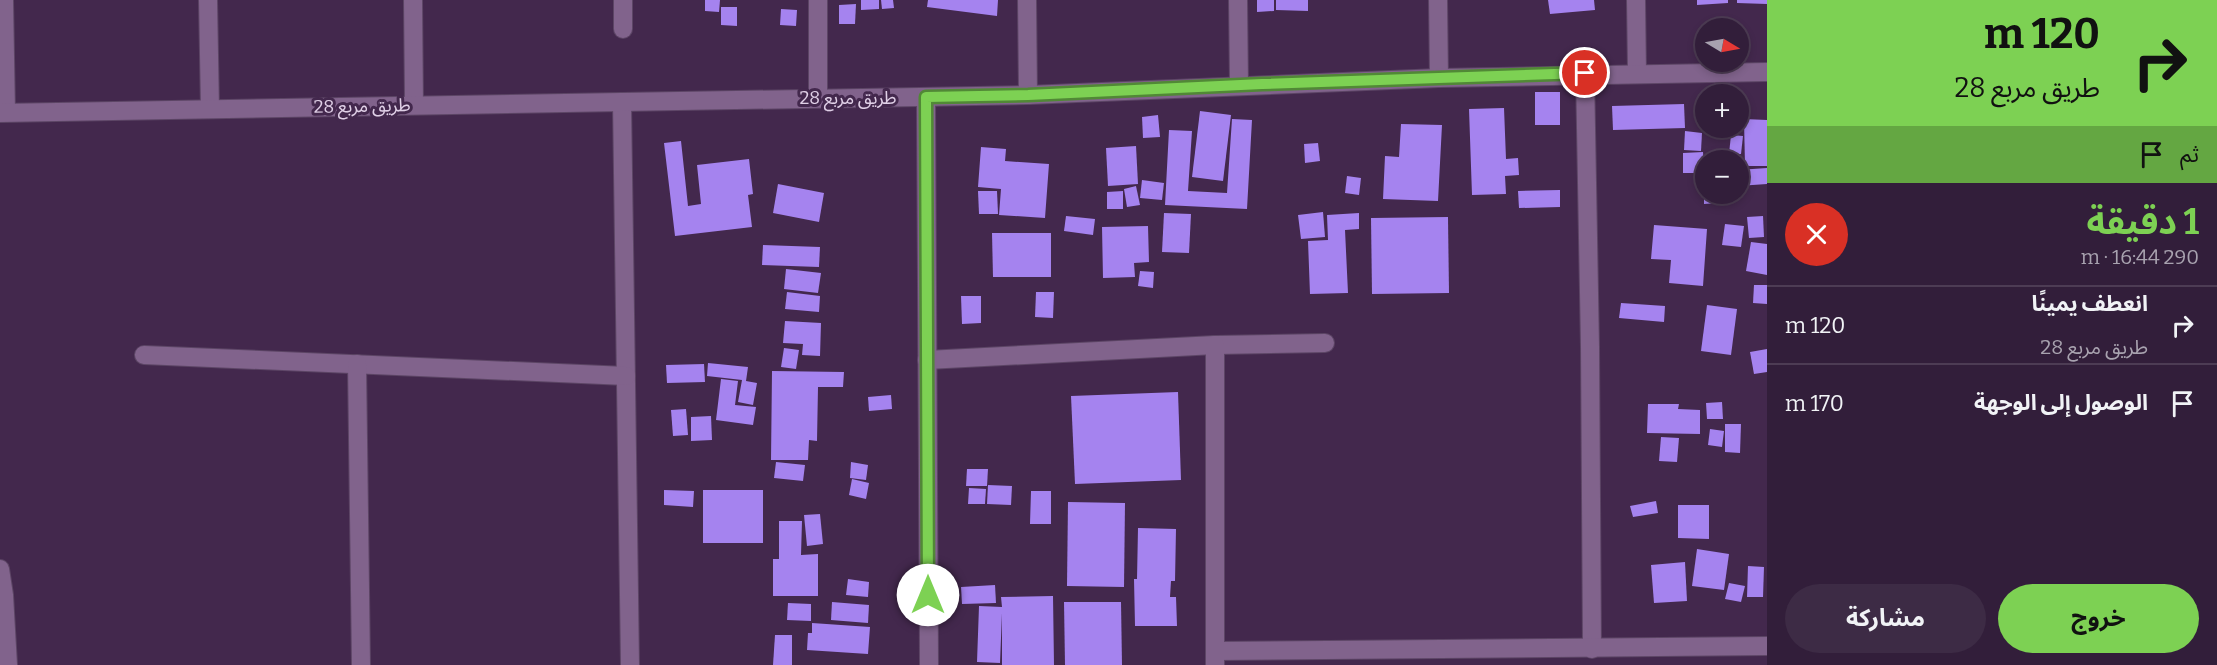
<!DOCTYPE html>
<html lang="ar">
<head>
<meta charset="utf-8">
<style>
	:root { --surface:#321e3a; --page:#3d2b45; --text:#f1f3f6; --muted:#a8a2af; --line:#4d3c54; --accent:#7dd153 }
	body { margin:0; font-family:Bitter,"Noto Sans Arabic",serif; background:var(--page); color:var(--text); direction:rtl; height:100vh; display:flex; flex-direction:column; font-size:22px; white-space:nowrap }
	* { box-sizing:border-box; margin:0 }
	p { font-size:20px; color:var(--muted) }
	.icon { flex:none; width:33px; height:33px; fill:none; stroke:currentColor; stroke-width:2; stroke-linecap:round; stroke-linejoin:round }
	.map { position:relative; flex:1; overflow:hidden; direction:ltr }
	.sheet { display:flex; flex-direction:column; background:var(--surface); width:450px }
	.sheet>* { flex:none }
	.banner { background:#7dd153; color:#111; overflow:hidden }
	.needle { width:39px; rotate:100deg }
	.buttons { position:absolute; left:1695px; top:18px; display:grid; gap:12px }
	.buttons a { display:grid; place-items:center; width:54px; height:54px; border-radius:50%; background:var(--surface); box-shadow:0 3px 9px #0003,0 0 0 2px var(--line); font-size:30px }
	.pin { position:absolute; display:grid; place-items:center; width:51px; height:51px; color:#fff; margin:-26px; border:3px solid #fff; border-radius:50%; box-shadow:0 2px 6px #0007 }
	.me { position:absolute; width:66px; margin:-33px; rotate:0deg; stroke-linejoin:round; filter:drop-shadow(0 0 4px #0008) }
	.turn { display:flex; align-items:center; gap:21px; height:126px; padding:0 18px; font-size:27px }
	.turn .icon { width:78px; height:78px; stroke-width:2.5 }
	.turn b { display:block; font-size:42px; line-height:51px }
	.then { display:flex; align-items:center; height:57px; padding:0 18px; background:#0003; gap:12px; font-size:22px }
	.round { display:grid; place-items:center; flex:none; width:63px; height:63px; border-radius:32px; background:var(--page) }
	.summary { display:flex; align-items:center; justify-content:space-between; height:102px; padding:0 18px }
	h1 { font-size:36px; font-weight:700; line-height:45px; color:var(--accent) }
	.primary-button { display:flex; gap:12px; margin-top:auto; padding:12px 18px }
	.primary-button a { flex:1; height:69px; border-radius:36px; background:var(--accent); color:#111; font-size:24px; font-weight:700; line-height:69px; text-align:center }
	.primary-button a+a { background:var(--page); color:var(--text) }
	ul { padding:0; list-style:none }
	li { display:flex; align-items:center; gap:18px; height:78px; padding:0 18px; border-top:2px solid var(--line) }
	li div { flex:1 }
	li b { display:block; font-size:22px }
	li em { font-style:normal }
	main { display:flex; flex:1; min-height:0 }
	.map>svg:first-child { display:block }
	.building { fill:#a583ef }
	.lines { fill:none; stroke-linecap:round; stroke-linejoin:round }
	.street-casing { stroke:#5c4565; stroke-width:20 }
	.secondary-casing { stroke:#5c4565; stroke-width:20 }
	.street { stroke:#81638c; stroke-width:18 }
	.secondary { stroke:#81638c; stroke-width:18 }
	.route-casing { stroke:#518836; stroke-width:15 }
	.route { stroke:#7dd153; stroke-width:10 }
	.labels { text-anchor:middle; dominant-baseline:central; stroke-width:6; stroke-linejoin:round; paint-order:stroke }
	.street-label { font-size:18px; fill:#e0d0e7; stroke:#43284d }
</style>
</head>
<body>
<main>
<section class="sheet">
<div class="banner">
<div class="turn"><svg class="icon" aria-label="right" viewBox="0 0 24 24"><path d="M7 20v-9h11M14 6l5 5-5 5"/></svg><div><b>120 m</b>طريق مربع 28</div></div>
<div class="then">ثم<svg class="icon" aria-label="arrive" viewBox="0 0 24 24"><path d="M6 21V4h12l-3 4 3 4H6"/></svg></div>
</div>
<div class="summary"><div><h1>1 دقيقة</h1><p>290 m · 16:44</p></div><a class="round" style="background:#d93025;color:#fff"><svg class="icon" aria-label="close" viewBox="0 0 24 24"><path d="M6 6l12 12M18 6L6 18"/></svg></a></div>
<ul>
<li><svg class="icon" aria-label="right" viewBox="0 0 24 24"><path d="M7 20v-9h11M14 6l5 5-5 5"/></svg><div><b>انعطف يمينًا</b><p>طريق مربع 28</p></div><em>120 m</em></li>
<li><svg class="icon" aria-label="arrive" viewBox="0 0 24 24"><path d="M6 21V4h12l-3 4 3 4H6"/></svg><div><b>الوصول إلى الوجهة</b></div><em>170 m</em></li>
</ul>
<div class="primary-button"><a>خروج</a><a>مشاركة</a></div>
</section>
<div class="map">
<svg width="1767" height="665" viewBox="0 0 1767 665">
	<rect width="100%" height="100%" fill="#43284d"/>
	<g class="building">
		<path d="M705,0H720L719,12L705,11Z"/>
		<path d="M861,0H879V9L861,10Z"/>
		<path d="M881,0H893L894,8L882,9Z"/>
		<path d="M928,0H998L997,16L927,7Z"/>
		<path d="M1257,0H1274V11L1257,12Z"/>
		<path d="M1276,0H1308V11L1276,10Z"/>
		<path d="M1548,0H1594L1595,10L1550,14Z"/>
		<path d="M1697,0H1728V3L1697,5Z"/>
		<path d="M1737,0H1767V4L1737,3Z"/>
		<path d="M856,4L855,24H839V5Z"/>
		<path d="M721,7H737V26L721,25Z"/>
		<path d="M781,9L797,10L796,26L780,25Z"/>
		<rect x="1535" y="92" width="25" height="33"/>
		<path d="M1684,104L1685,128L1613,130L1612,106Z"/>
		<path d="M1504,108L1506,159L1518,158L1519,175L1505,176L1506,194L1472,195L1469,109Z"/>
		<path d="M1200,111L1231,115L1223,181L1192,177Z"/>
		<path d="M1738,112L1743,113L1741,132L1730,131L1731,128H1738Z"/>
		<path d="M1158,115L1160,137L1143,138L1142,117Z"/>
		<path d="M1232,119L1252,120L1247,209L1165,205L1169,130L1192,131L1188,191L1227,193Z"/>
		<path d="M1744,119L1767,120V166H1745Z"/>
		<path d="M1401,124L1442,125L1438,201L1383,199L1385,156L1399,157Z"/>
		<path d="M1685,131L1702,133L1701,151L1684,150Z"/>
		<path d="M1731,135L1743,136L1741,154H1729Z"/>
		<path d="M681,141L688,206L701,204L697,165L749,159L753,194L748,195L752,227L675,236L664,143Z"/>
		<path d="M1318,143L1320,161L1305,163L1304,144Z"/>
		<path d="M1136,146L1138,184L1108,186L1106,148Z"/>
		<path d="M981,147L1006,149L1005,161L1049,164L1045,218L999,215L1001,189L978,187Z"/>
		<path d="M1703,152L1704,173H1683V153Z"/>
		<path d="M1767,168V184L1738,186V170Z"/>
		<path d="M1347,176L1361,178L1359,195L1345,193Z"/>
		<path d="M1142,180L1164,183L1162,200L1140,198Z"/>
		<path d="M778,184L824,193L819,222L773,213Z"/>
		<path d="M1136,186L1140,205L1127,207L1124,189Z"/>
		<path d="M1560,190V207L1519,208L1518,191Z"/>
		<path d="M978,191H997L998,214H979Z"/>
		<path d="M1123,191V209H1107V192Z"/>
		<path d="M1704,194H1718V203L1704,204Z"/>
		<path d="M1323,212L1325,237L1301,239L1298,215Z"/>
		<path d="M1164,213L1191,214L1189,253L1162,252Z"/>
		<path d="M1359,213V229L1345,230L1348,293L1310,294L1308,241L1328,240L1327,215Z"/>
		<path d="M1066,216L1095,219L1093,235L1064,231Z"/>
		<path d="M1763,216L1764,237L1749,238L1747,217Z"/>
		<path d="M1448,217L1449,293L1372,294L1371,218Z"/>
		<path d="M1725,224L1744,226L1741,247L1722,245Z"/>
		<path d="M1654,225L1707,229L1703,286L1669,283L1671,260L1651,259Z"/>
		<path d="M1148,226L1149,262L1134,263L1135,277L1103,278L1102,227Z"/>
		<path d="M992,233H1051V277H993Z"/>
		<path d="M1751,242L1767,244V275L1746,271Z"/>
		<path d="M763,245L820,247L819,267L762,265Z"/>
		<path d="M786,269L821,273L818,293L784,289Z"/>
		<path d="M1140,271L1154,272L1153,288L1138,286Z"/>
		<path d="M1754,285H1767V304L1753,303Z"/>
		<path d="M787,292L820,296L819,312L785,309Z"/>
		<path d="M1036,292H1054L1053,318L1035,317Z"/>
		<path d="M961,296H981V323L962,324Z"/>
		<path d="M1621,303L1665,306L1664,322L1619,318Z"/>
		<path d="M1707,305L1737,309L1731,355L1701,351Z"/>
		<path d="M785,321L821,323L820,356L802,355L803,344L783,343Z"/>
		<path d="M784,348L799,350L796,369L781,367Z"/>
		<path d="M1767,349V372L1754,374L1750,352Z"/>
		<path d="M708,363L748,367L746,381L757,383L753,405L738,402L742,380L707,376Z"/>
		<path d="M704,364L705,382L667,383L666,365Z"/>
		<path d="M772,371L844,372L843,387H818L817,441L809,440L808,460H771Z"/>
		<path d="M721,379L738,381L735,405L756,407L753,425L716,420Z"/>
		<path d="M1178,392L1181,480L1075,484L1071,396Z"/>
		<path d="M891,395L892,409L869,411L868,397Z"/>
		<path d="M1722,402L1723,419H1707L1706,403Z"/>
		<path d="M1648,404H1679L1678,409L1700,410V434L1647,433Z"/>
		<path d="M686,409L688,435L673,436L671,410Z"/>
		<path d="M711,416L712,440L691,441V417Z"/>
		<path d="M1725,424H1741L1740,453L1725,452Z"/>
		<path d="M1710,429L1724,431L1722,447L1708,445Z"/>
		<path d="M1661,437L1679,438L1677,462L1659,461Z"/>
		<path d="M776,462L805,465L803,481L774,478Z"/>
		<path d="M851,462L868,465L866,480L850,478Z"/>
		<path d="M967,469H988L987,486H966Z"/>
		<path d="M852,479L869,483L866,499L849,495Z"/>
		<path d="M988,485L1012,486L1011,505L987,504Z"/>
		<path d="M969,488L986,489L985,504H968Z"/>
		<path d="M664,490L694,491L693,507L664,505Z"/>
		<rect x="703" y="490" width="60" height="53"/>
		<path d="M1031,491H1051V524H1030Z"/>
		<path d="M1656,501L1658,513L1633,517L1630,506Z"/>
		<path d="M1068,502L1125,503L1124,587L1067,586Z"/>
		<path d="M1678,505H1709V539L1678,538Z"/>
		<path d="M820,514L823,544L807,546L804,515Z"/>
		<path d="M779,521H802L801,555L818,554V596H773V559H779Z"/>
		<path d="M1138,528L1176,529L1175,581H1171L1170,597H1176L1177,626H1135L1134,579H1137Z"/>
		<path d="M1697,549L1729,554L1724,590L1692,586Z"/>
		<path d="M1685,562L1687,601L1654,603L1651,565Z"/>
		<path d="M1748,566L1764,567L1763,597H1747Z"/>
		<path d="M848,579L869,582L868,597L846,595Z"/>
		<path d="M1729,583L1745,586L1741,602L1725,599Z"/>
		<path d="M995,585L996,603L962,604L961,587Z"/>
		<path d="M1053,596L1054,665H1002V613L1000,663L977,662L979,606L1002,607L1001,597Z"/>
		<path d="M832,602L869,605L868,623L831,620Z"/>
		<path d="M1064,602H1121L1122,665H1065Z"/>
		<path d="M788,603L811,604V621L787,620Z"/>
		<path d="M812,623L870,627L868,654L807,650L808,633H812Z"/>
		<path d="M775,635H792V665H773Z"/>
	</g>
	<g class="lines">
		<defs>
			<g id="street">
				<path d="M4,0L6,112"/>
				<path d="M208,0L210,109"/>
				<path d="M413,0L414,105"/>
				<path d="M623,0V29"/>
				<path d="M1027,0L1028,95"/>
				<path d="M1238,0L1239,85"/>
				<path d="M1438,0L1439,78"/>
				<path d="M1636,0L1637,73"/>
				<path d="M1585,73L1590,347L1592,649"/>
				<path d="M818,97V0"/>
				<path d="M926,97L929,665"/>
				<path d="M622,102L630,665"/>
				<path d="M144,355L626,376"/>
				<path d="M927,360L1215,345L1325,343"/>
				<path d="M357,364L361,665"/>
				<path d="M0,569L4,595L8,665"/>
				<path d="M1215,651L1767,646"/>
				<path d="M1215,665V345"/>
			</g>
			<path id="secondary" d="M0,113L1028,95L1439,78L1767,72"/>
		</defs>
		<use href="#street" class="street-casing"/>
		<use href="#secondary" class="secondary-casing"/>
		<use href="#street" class="street"/>
		<use href="#secondary" class="secondary"/>
	</g>
	<g class="lines">
		<defs>
			<path id="route" d="M928,595L926,97L1028,95L1262,84L1585,73"/>
		</defs>
		<use href="#route" class="route-casing"/>
		<use href="#route" class="route"/>
	</g>
	<g class="labels">
		<g class="street-label">
			<text x="848" y="98">طريق مربع 28</text>
			<text transform="translate(362 106) rotate(-1)">طريق مربع 28</text>
		</g>
	</g>
</svg>
<div class="buttons">
<a><svg class="needle" viewBox="-14 -14 28 28"><path d="M0-13l5 13h-10z" fill="#e53935"/><path d="M0 13l5-13h-10z" fill="#a8a2af"/></svg></a>
<a>+</a>
<a>−</a>
</div>
<div class="pin" style="left:1585px;top:73px;background:#d93025"><svg class="icon" aria-label="arrive" viewBox="0 0 24 24"><path d="M6 21V4h12l-3 4 3 4H6"/></svg></div>
<svg class="me" style="left:928px;top:595px" viewBox="-20 -20 40 40"><circle r="19" fill="#fff"/><path d="M0-13L10 11 0 6-10 11z" fill="#7dd153"/></svg>
</div>
</main>
</body>
</html>
